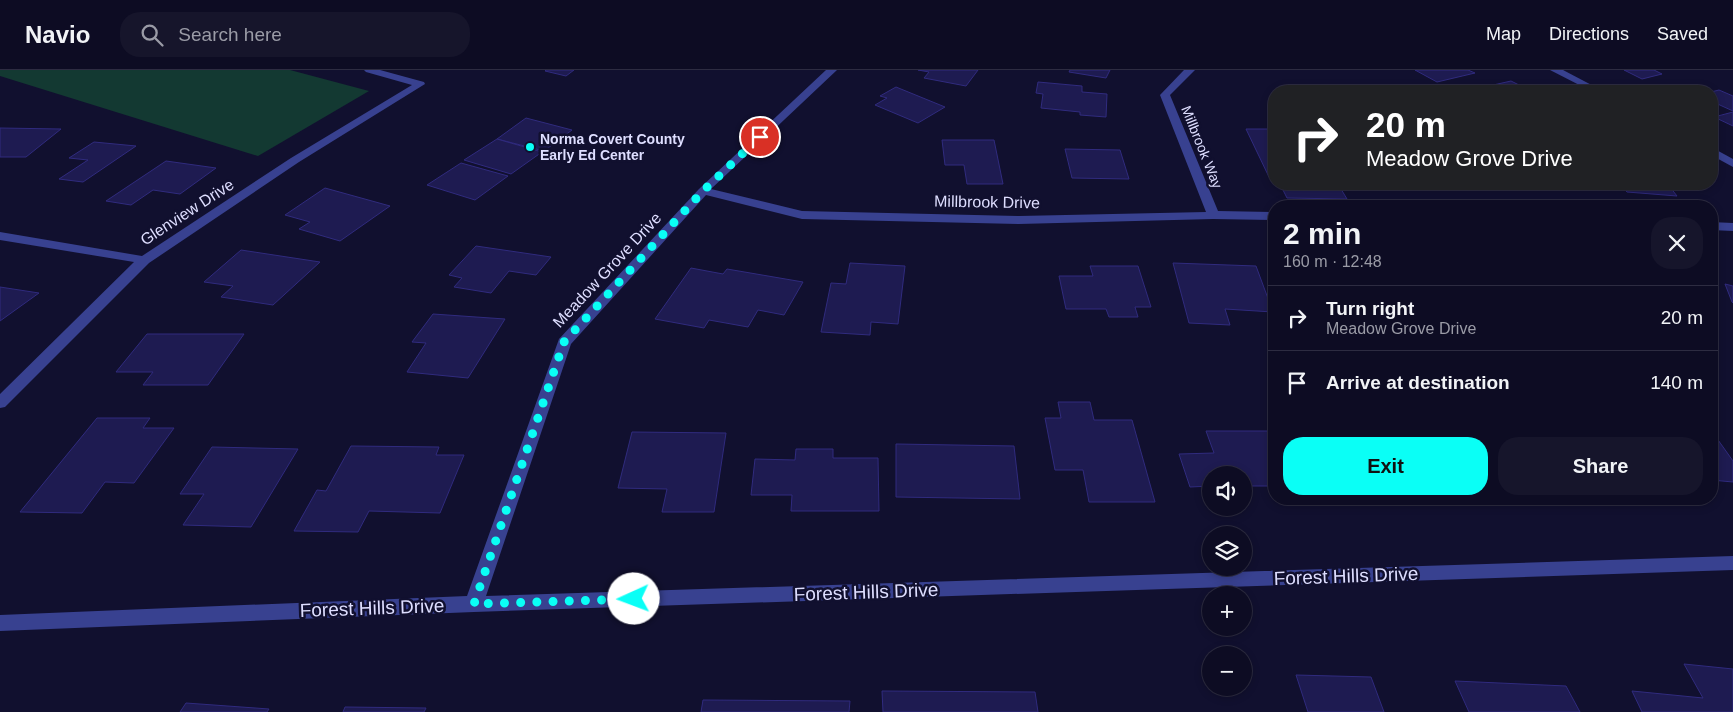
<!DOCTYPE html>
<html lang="en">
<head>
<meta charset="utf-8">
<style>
	:root { --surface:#0d0c23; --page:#16152b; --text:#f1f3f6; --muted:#9a9ba6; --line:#2d2c41; --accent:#0afff6 }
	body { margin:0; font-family:Helvetica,sans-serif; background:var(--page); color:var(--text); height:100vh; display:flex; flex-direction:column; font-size:19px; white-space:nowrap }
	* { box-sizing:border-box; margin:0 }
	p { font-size:16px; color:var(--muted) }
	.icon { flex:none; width:28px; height:28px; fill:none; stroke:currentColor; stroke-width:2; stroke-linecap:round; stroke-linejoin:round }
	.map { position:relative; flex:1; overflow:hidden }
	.sheet { position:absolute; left:1268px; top:130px; width:450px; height:305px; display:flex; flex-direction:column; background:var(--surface); border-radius:20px; box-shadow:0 2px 8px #0003,0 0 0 1px var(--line) }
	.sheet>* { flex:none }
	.hud { position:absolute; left:1268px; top:15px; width:450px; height:105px; border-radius:20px; box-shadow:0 2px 8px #0003,0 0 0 1px var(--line); background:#202124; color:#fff; overflow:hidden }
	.tools { position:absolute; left:1202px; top:396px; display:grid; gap:10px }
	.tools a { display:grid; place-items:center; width:50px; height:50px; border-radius:50%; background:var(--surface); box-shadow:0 2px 8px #0003,0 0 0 1px var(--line); font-size:25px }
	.pin { position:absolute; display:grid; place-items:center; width:42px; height:42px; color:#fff; margin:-21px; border:2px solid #fff; border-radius:50%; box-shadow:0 1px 5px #0007 }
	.me { position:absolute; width:55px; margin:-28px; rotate:268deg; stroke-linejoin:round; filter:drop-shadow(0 0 4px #0008) }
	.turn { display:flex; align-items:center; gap:18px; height:105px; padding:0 15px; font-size:22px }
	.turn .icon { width:65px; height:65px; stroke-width:2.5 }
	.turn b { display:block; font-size:35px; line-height:42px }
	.round { display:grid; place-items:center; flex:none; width:52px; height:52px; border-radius:20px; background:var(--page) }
	.headline { display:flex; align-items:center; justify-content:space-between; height:85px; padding:0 15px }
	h1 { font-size:30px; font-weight:800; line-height:38px }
	.primary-button { display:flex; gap:10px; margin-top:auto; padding:10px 15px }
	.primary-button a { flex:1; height:58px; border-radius:20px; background:var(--accent); color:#111; font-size:20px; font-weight:800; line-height:58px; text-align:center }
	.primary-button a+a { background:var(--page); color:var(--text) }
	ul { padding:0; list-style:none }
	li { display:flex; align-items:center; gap:15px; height:65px; padding:0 15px; border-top:1px solid var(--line) }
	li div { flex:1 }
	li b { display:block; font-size:19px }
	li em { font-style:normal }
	header { display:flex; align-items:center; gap:30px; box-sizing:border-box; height:70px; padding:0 25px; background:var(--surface); border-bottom:1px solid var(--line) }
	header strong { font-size:24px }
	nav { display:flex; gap:28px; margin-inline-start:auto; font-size:18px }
	.search { width:350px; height:45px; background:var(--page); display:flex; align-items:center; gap:12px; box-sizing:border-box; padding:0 18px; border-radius:20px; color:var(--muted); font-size:19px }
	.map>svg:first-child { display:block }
	.green { fill:#133932 }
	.building { fill:#1e1b51; stroke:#302b7e }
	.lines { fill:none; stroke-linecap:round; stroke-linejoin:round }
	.minor { fill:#384190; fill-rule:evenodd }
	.route { stroke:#0afff6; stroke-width:9; stroke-dasharray:0 16.2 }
	.poi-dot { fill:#0afff6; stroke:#11102f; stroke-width:2 }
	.labels { text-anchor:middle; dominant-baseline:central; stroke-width:5; stroke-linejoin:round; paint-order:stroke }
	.far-poi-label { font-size:14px; font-weight:bold; fill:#dedeff; stroke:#11102f; text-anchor:start }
	.far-street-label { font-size:14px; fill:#dedeff; stroke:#11102f }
	.street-label { font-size:16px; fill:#dedeff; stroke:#11102f }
	.near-street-label { font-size:19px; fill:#dedeff; stroke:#11102f }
</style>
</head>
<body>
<header>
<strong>Navio</strong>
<div class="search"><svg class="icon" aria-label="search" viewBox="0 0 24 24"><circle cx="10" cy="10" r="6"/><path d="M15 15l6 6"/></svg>Search here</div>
<nav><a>Map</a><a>Directions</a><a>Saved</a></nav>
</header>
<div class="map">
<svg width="1733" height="642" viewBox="0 0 1733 642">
	<rect width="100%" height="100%" fill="#11102f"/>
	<path class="green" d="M0,0H290L369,21L258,86L0,6Z"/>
	<g class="building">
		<path d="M574,0L566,6L545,1L546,0Z"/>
		<path d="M918,0H978L966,16L924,8L929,2Z"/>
		<path d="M1070,0H1110L1106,8L1069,2Z"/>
		<path d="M1415,0H1468L1475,3L1437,12Z"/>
		<path d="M1624,0H1654L1662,4L1642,9Z"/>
		<path d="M1511,11L1531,21H1486L1480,18Z"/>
		<path d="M1038,12L1082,16V22L1107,24L1106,47L1080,45V42L1041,38L1043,24L1036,23Z"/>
		<path d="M896,17L945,37L918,53L875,35L887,28L880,26Z"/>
		<path d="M1286,18L1341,19L1342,21H1288Z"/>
		<path d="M1719,20L1733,26V41L1711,31V22Z"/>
		<path d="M1733,42V56L1714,47Z"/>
		<path d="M526,48L572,60L544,81L497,69Z"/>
		<path d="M0,58L61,59L26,87H0Z"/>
		<path d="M1246,59H1274V107H1269Z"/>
		<path d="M497,69L542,82L511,104L464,90Z"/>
		<path d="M942,70H994L1003,114H967L964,95H945Z"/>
		<path d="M94,72L136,76L83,112L59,109L88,90L69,88Z"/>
		<path d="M1065,79L1120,80L1129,109L1072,108Z"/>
		<path d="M166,91L216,98L180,124L153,120L131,135L106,131Z"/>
		<path d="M461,93L508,106L475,130L427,115Z"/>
		<path d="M1280,114H1338L1347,129L1287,128Z"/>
		<path d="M1620,114H1689L1694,119L1670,117L1677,126L1627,122Z"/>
		<path d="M325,118L390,136L340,171L299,159L310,152L285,145Z"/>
		<path d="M476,176L551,187L536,205L509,201L491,223L454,217L462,208L449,205Z"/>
		<path d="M241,180L320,192L273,235L221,227L233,216L204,212Z"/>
		<path d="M850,193L905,196L898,254L871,252L870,265L821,262L831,213L846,214Z"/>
		<path d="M1173,193L1256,196L1273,242L1225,239L1230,255L1189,253Z"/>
		<path d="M1090,196H1138L1151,237H1135L1138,247H1109L1106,239H1066L1059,206H1093Z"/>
		<path d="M691,198L723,204L727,199L803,212L784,245L758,240L748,257L709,250L704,258L655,249Z"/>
		<path d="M1725,214L1733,216V233L1732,232Z"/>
		<path d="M0,217L39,223L0,251Z"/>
		<path d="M433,244L505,249L468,308L407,302L426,273L412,272Z"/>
		<path d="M147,264H244L208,315H143L153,302H116Z"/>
		<path d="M1058,332H1090L1094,350H1132L1155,432H1089L1083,400H1055L1045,348H1061Z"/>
		<path d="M97,348H150L143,358H174L134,413L105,412L82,443L20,442Z"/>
		<path d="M1711,360L1733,391V412L1711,410Z"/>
		<path d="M1206,361H1274V416H1244V405H1211V416L1190,417L1179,384L1214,383Z"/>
		<path d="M632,362L726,363L714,442H662L667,419L618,418Z"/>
		<path d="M896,374L1014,376L1020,429L896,427Z"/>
		<path d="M351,376L439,377L436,385H464L440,443L369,441L358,462L294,461L317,420L326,421Z"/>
		<path d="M212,377L298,379L251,457L183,455L204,424H180Z"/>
		<path d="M796,379H833V388H878L879,441H791L792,425H751L755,389L795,390Z"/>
		<path d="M1684,594L1733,599V642H1642L1632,621L1703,628Z"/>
		<path d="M1296,605L1371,607L1384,642H1308Z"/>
		<path d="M1455,611L1566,616L1580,642H1469Z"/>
		<path d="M882,621L1035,622L1038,642H883Z"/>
		<path d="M703,630L850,631L849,642H701Z"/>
		<path d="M186,633L269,639L267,642H180Z"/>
		<path d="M345,637L426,638L424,642H343Z"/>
	</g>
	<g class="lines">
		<g class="minor">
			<path d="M364,0H380L424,12L425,14L299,92L149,193L5,337L0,338V324L134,192L0,170V162L142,186L291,88L412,15L366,2Z"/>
			<path d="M826,0H837L711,119L802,141L1019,146L1206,142L1160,25L1184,0H1195L1170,25L1218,141L1274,142V150L1213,149L1019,154L802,149L706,125L571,274L486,526L1733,486V500L474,542L0,561V545L467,526L559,269L699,119Z"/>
			<path d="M1550,0H1563L1603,21H1591Z"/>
			<path d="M1711,77L1733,89V97L1711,85Z"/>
			<path d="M1711,152L1733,153V161L1711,160Z"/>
		</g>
	</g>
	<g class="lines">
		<path class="route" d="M634,529L474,534L564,272L703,121L760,67"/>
	</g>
	<circle class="poi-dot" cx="530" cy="77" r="5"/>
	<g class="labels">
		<g class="far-poi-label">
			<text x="540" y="69">Norma Covert County<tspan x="540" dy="16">Early Ed Center</tspan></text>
		</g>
		<g class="far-street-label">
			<text transform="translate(1202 77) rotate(68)">Millbrook Way</text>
		</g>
		<g class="street-label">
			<text transform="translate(987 132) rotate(1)">Millbrook Drive</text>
			<text transform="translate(187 142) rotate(-33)">Glenview Drive</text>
			<text transform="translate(607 200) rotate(-47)">Meadow Grove Drive</text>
		</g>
		<g class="near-street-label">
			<text transform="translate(1346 506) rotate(-2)">Forest Hills Drive</text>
			<text transform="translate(866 522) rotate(-2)">Forest Hills Drive</text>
			<text transform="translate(372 538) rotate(-2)">Forest Hills Drive</text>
		</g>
	</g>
</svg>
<div class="tools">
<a><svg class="icon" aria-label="sound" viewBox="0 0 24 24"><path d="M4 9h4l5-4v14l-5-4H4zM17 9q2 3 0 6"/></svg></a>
<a><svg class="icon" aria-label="layers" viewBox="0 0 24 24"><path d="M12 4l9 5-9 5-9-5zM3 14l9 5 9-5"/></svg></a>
<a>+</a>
<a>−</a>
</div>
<div class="pin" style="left:760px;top:67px;background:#d93025"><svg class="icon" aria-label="arrive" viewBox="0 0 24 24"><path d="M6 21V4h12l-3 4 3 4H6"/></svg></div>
<svg class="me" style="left:634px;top:529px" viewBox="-20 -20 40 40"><circle r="19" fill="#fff"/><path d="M0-13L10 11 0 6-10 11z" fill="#0afff6"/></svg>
<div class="hud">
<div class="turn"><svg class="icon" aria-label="right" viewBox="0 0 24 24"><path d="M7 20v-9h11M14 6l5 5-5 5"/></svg><div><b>20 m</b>Meadow Grove Drive</div></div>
</div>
<section class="sheet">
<div class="headline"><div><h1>2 min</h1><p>160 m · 12:48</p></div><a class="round"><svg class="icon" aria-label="close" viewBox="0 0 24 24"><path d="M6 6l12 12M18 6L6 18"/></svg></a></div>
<ul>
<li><svg class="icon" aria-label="right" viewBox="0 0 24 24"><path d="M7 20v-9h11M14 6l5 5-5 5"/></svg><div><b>Turn right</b><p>Meadow Grove Drive</p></div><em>20 m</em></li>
<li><svg class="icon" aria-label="arrive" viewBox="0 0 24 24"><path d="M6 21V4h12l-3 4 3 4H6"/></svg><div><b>Arrive at destination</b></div><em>140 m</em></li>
</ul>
<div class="primary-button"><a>Exit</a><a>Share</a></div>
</section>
</div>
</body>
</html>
